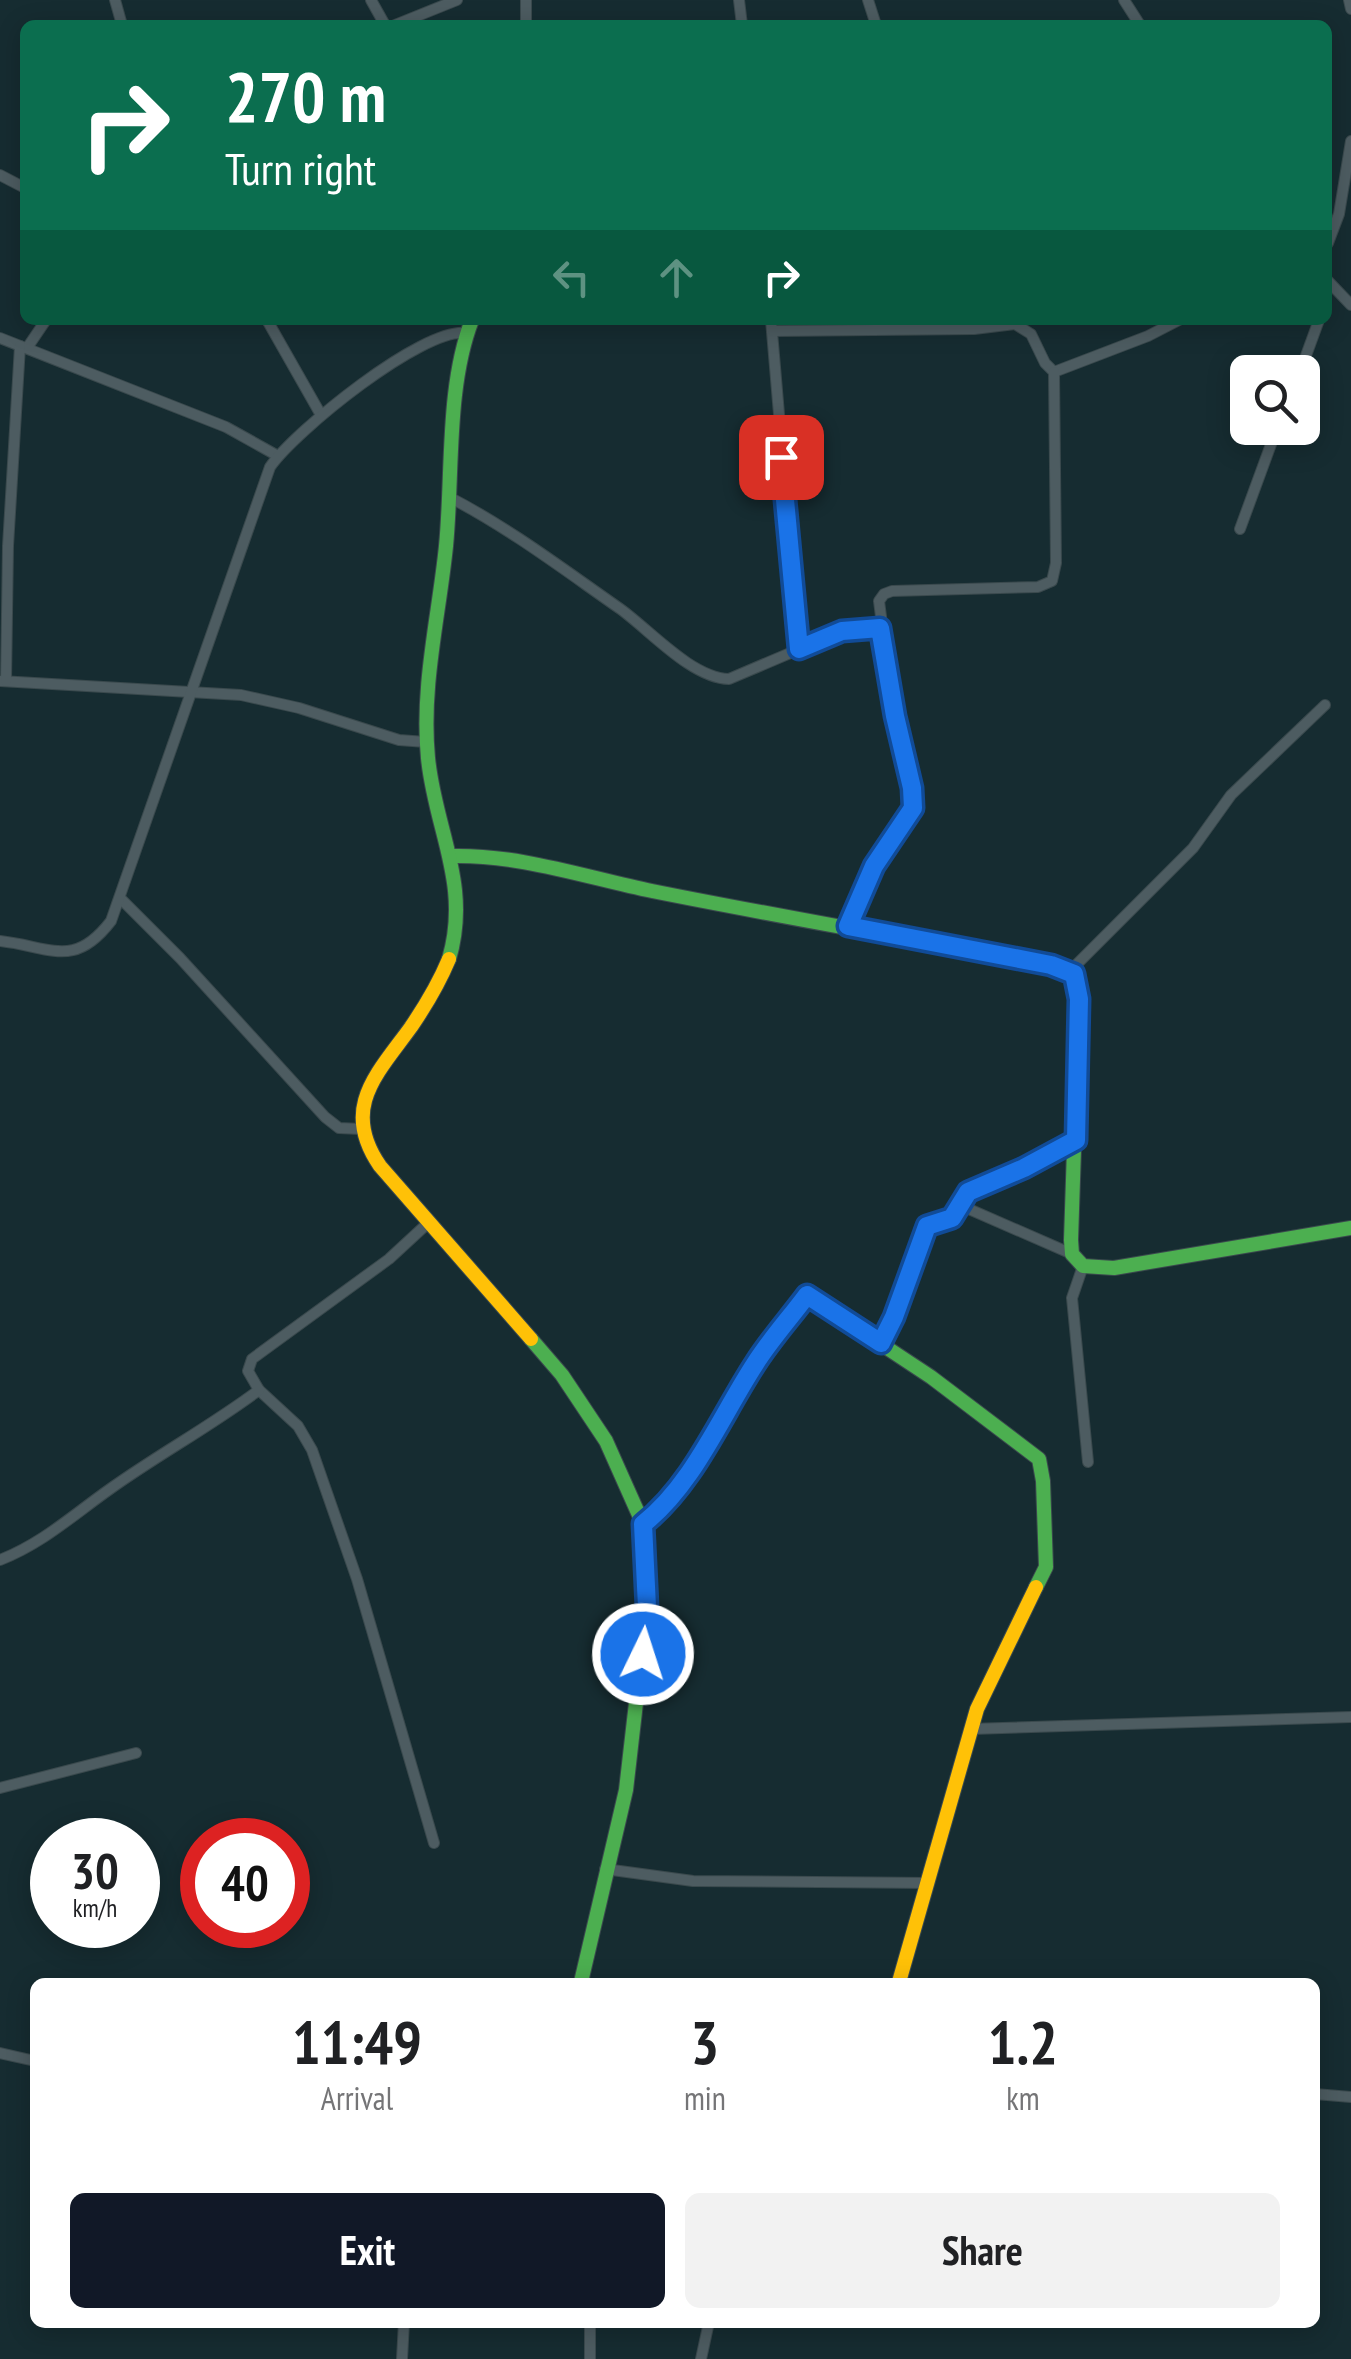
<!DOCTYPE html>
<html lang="en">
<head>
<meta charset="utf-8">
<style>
	:root { --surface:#fff; --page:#f2f2f2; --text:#202124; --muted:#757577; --accent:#111827 }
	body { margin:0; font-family:"PT Sans Narrow",sans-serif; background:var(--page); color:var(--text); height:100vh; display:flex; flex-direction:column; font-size:38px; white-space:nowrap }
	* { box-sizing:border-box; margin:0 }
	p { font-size:32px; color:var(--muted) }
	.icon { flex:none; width:55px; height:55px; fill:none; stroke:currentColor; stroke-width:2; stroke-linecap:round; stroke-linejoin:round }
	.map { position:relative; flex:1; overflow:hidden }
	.drawer { position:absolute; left:30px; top:1978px; width:1290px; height:350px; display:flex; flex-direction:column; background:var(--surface); border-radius:15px; box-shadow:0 5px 25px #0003 }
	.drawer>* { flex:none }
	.hud { position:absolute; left:20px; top:20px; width:1312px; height:305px; border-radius:15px; box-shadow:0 5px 25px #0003; background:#0b6e4f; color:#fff; overflow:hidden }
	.buttons { position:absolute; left:1230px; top:355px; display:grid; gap:20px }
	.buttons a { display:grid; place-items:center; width:90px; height:90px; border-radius:15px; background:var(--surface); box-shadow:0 5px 25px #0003; font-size:50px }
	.speed { position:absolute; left:30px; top:1818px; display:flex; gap:20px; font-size:50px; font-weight:700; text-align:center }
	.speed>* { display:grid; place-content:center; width:130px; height:130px; border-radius:50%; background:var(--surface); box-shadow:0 5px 25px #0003; line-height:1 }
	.speed small { font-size:25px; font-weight:400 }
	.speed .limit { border:15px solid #d22; background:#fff; color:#111 }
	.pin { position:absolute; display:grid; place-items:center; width:85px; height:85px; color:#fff; margin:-42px; border-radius:20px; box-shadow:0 5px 15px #0006 }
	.me { position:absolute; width:110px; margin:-55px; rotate:4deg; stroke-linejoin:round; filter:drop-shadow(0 0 8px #0008) }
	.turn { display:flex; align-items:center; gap:35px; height:210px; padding:0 40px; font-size:45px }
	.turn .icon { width:130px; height:130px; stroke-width:2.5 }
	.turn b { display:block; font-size:70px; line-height:85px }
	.lanes { display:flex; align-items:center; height:95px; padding:0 40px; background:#0003; justify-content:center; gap:50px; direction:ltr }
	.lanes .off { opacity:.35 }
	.eta { display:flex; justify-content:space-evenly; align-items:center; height:170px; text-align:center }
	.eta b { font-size:60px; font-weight:700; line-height:70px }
	.cta { display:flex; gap:20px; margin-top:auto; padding:20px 40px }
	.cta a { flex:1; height:115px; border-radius:15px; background:var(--accent); color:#fff; font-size:40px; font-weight:700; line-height:115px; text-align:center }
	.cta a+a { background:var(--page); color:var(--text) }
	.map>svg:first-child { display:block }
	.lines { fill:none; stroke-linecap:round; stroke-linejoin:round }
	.street-casing { stroke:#3a494d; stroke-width:12 }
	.fast-casing { stroke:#3a494d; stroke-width:16 }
	.slow-casing { stroke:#3a494d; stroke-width:16 }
	.street { stroke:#4d5c61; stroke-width:10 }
	.fast { stroke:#4caf50; stroke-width:14 }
	.slow { stroke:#ffc107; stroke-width:14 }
	.route-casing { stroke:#114b97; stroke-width:25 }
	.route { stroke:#1a73e8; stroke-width:18 }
</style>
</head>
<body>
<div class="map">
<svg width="1351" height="2359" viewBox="0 0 1351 2359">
	<rect width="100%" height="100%" fill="#162c31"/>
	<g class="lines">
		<defs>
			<g id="street">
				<path d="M115,0L122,25"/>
				<path d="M371,0L385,25"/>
				<path d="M526,0V25"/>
				<path d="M739,0L742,25"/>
				<path d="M868,0L876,25"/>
				<path d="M1124,0L1140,25"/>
				<path d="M1349,0L1351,9"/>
				<path d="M395,25L457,0"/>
				<path d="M0,175L25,188"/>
				<path d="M1328,243L1339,214L1351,141"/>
				<path d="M1328,281L1351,305"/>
				<path d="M267,320L321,415"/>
				<path d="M771,320L799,649"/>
				<path d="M773,331L974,329L1015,324L1031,334L1045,363L1054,372L1148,336L1179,320"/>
				<path d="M0,338L226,427L278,456"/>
				<path d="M27,348L46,320"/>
				<path d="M1300,372L1319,320"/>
				<path d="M449,497C509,528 563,569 619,608C649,629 691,678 729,679L842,631L880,628"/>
				<path d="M1240,529L1277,428"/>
				<path d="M0,681L241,695L299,708L399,740L426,742"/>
				<path d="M6,681L8,546L20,346"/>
				<path d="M120,898L180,958L325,1117L339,1128L361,1129"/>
				<path d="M849,925L874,866L911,815L914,798L891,694L879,601L884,594L892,591L1038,587L1052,581L1056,563L1054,372"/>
				<path d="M0,941C52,947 74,969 111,921L270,467C295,431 423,327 466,333"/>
				<path d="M1070,971L1193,848L1231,795L1325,705"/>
				<path d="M962,1206L969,1191L1024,1168L1076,1140"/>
				<path d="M1083,1266L1072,1298L1088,1462"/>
				<path d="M881,1343L902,1297L924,1231L930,1224L952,1218L962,1206L1072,1254"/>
				<path d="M259,1390L298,1426L312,1450L357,1579L434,1843"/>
				<path d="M0,1560C43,1543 73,1515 110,1489C159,1454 211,1426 259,1390L248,1371L252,1359L389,1259L428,1223"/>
				<path d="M971,1729L1351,1717"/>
				<path d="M0,1788L136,1753"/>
				<path d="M605,1869L693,1881L929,1883"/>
				<path d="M0,2053L35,2061"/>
				<path d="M1315,2094L1351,2097"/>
				<path d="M402,2359L404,2322"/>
				<path d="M590,2359V2322"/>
				<path d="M701,2359L709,2322"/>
			</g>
			<g id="fast">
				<path d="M450,856C518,854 585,877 652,891C791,919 931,942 1070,971L1076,980L1079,999L1071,1240L1072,1254L1083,1266L1114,1268L1351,1228"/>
				<path d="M449,959C471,884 435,830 428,758C421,686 439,616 446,546C453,475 446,387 472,320"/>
				<path d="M531,1339L562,1375L606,1441L643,1524L647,1607L626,1790L581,1982"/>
				<path d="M643,1524L666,1502L732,1405L754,1365L807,1295L931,1377L1039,1459L1043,1481L1046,1567L1036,1587"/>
			</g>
			<g id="slow">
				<path d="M449,959C439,983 426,1005 411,1027C377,1074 340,1108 380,1166L531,1339"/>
				<path d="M899,1982L977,1709L1036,1587"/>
			</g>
		</defs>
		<use href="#street" class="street-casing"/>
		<use href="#fast" class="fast-casing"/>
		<use href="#slow" class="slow-casing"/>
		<use href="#street" class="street"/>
		<use href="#fast" class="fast"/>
		<use href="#slow" class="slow"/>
	</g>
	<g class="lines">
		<defs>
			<path id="route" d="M643,1654L647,1607L643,1524C693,1485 721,1416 755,1364C770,1340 790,1318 807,1295L881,1343L894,1317L927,1226L952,1218L968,1192L1024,1168L1076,1140L1079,999L1074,974L1051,965L848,926L874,866L913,808L912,788L895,716L880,628L842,631L799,649L781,457"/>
		</defs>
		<use href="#route" class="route-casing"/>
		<use href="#route" class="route"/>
	</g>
</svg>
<div class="buttons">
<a><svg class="icon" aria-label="search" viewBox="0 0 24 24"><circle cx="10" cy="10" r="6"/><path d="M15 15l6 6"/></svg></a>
</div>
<div class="speed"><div>30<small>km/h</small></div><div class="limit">40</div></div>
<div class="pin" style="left:781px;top:457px;background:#d93025"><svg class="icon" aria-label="arrive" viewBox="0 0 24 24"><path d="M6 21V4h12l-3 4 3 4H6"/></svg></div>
<svg class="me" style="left:643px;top:1654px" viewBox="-20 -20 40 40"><circle r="17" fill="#1a73e8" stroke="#fff" stroke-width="3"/><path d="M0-11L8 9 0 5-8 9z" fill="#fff"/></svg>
<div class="hud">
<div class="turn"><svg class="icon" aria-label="right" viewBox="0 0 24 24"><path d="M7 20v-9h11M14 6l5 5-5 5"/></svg><div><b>270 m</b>Turn right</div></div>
<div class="lanes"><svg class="icon off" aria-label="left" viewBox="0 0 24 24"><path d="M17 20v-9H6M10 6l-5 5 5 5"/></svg><svg class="icon off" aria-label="ahead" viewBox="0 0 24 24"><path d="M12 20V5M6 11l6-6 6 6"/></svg><svg class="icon" aria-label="right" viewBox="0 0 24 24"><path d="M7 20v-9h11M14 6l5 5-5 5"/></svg></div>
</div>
<section class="drawer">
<div class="eta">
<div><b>11:49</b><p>Arrival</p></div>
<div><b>3</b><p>min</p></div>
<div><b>1.2</b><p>km</p></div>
</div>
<div class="cta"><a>Exit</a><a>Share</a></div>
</section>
</div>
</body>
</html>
